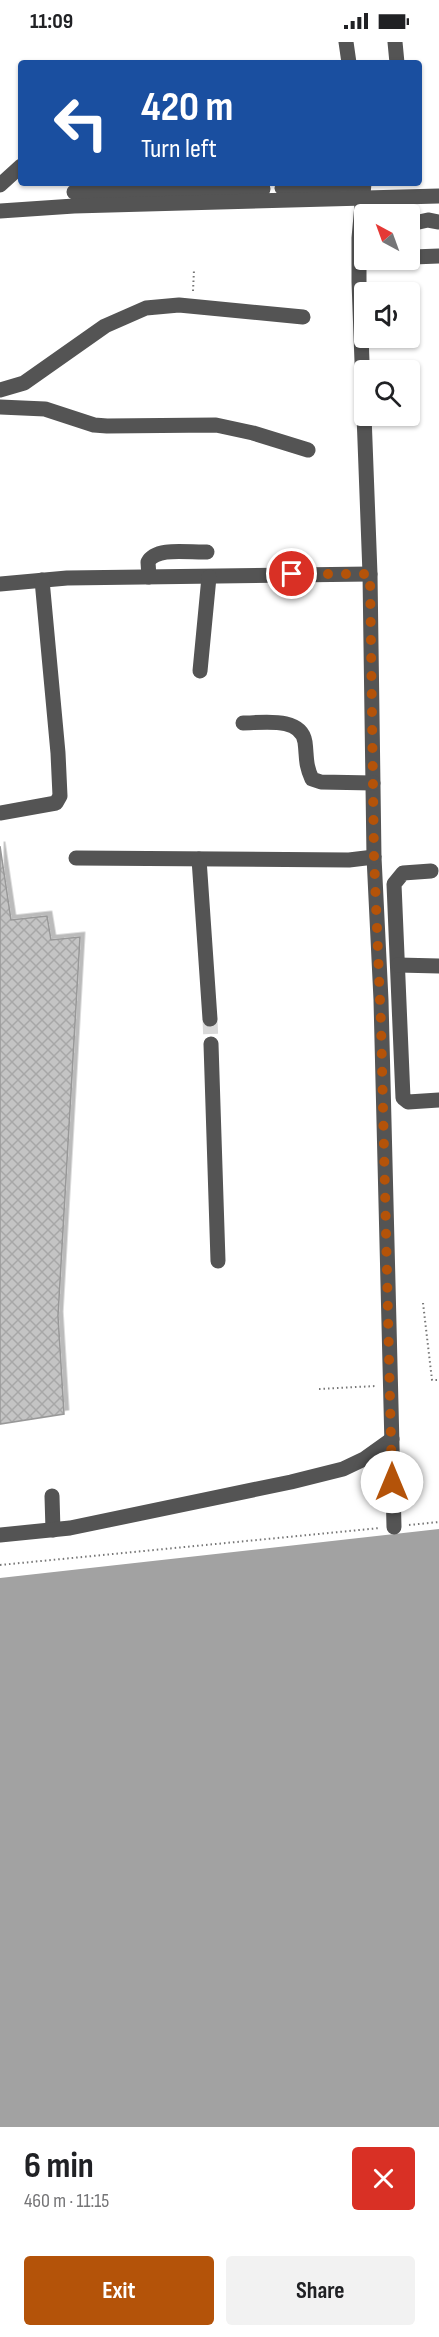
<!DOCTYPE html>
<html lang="en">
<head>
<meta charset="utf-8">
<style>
	:root { --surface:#fff; --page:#f2f2f2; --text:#202124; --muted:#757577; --accent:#b45309 }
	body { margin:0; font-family:"Sofia Sans Condensed",sans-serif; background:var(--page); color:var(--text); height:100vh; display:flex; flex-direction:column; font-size:22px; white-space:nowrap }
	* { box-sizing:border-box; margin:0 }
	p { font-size:20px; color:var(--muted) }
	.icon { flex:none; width:33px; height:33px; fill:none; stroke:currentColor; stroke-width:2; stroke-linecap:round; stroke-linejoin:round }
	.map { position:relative; height:2085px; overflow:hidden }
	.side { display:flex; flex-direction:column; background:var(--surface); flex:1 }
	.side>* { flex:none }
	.hud { position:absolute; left:18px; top:18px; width:404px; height:126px; border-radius:6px; box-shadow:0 2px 4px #0004; background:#1a4fa0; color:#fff; overflow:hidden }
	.needle { width:39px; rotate:319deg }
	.fabs { position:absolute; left:354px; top:162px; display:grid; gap:12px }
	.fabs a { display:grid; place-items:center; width:66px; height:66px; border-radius:6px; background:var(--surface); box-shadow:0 2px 4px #0004; font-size:30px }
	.pin { position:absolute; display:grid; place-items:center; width:51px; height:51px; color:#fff; margin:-26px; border:3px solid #fff; border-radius:50%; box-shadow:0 2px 6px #0007 }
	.me { position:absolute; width:66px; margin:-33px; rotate:0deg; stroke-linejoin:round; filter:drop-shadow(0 0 4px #0008) }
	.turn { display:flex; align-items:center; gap:21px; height:126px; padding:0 24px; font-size:27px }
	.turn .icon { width:78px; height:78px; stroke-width:2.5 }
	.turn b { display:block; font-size:42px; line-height:51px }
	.round { display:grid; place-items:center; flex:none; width:63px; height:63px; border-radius:6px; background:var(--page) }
	.headline { display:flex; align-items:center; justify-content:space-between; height:102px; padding:0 24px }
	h1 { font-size:36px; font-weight:700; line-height:45px }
	.button { display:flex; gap:12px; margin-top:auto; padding:12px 24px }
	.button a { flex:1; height:69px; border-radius:6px; background:var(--accent); color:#fff; font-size:24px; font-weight:700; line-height:69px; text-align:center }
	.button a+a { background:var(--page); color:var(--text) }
	.status { display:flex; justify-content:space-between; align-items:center; height:42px; padding:0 30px; background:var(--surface); direction:ltr }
	.status svg { height:16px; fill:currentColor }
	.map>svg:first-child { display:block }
	.water { fill:#a2a2a2 }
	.building { fill:url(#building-cross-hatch); stroke:#989898; stroke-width:1.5; filter:url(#shadow) }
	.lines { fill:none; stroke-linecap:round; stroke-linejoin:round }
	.minor-tunnel { stroke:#d9d9d9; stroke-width:15; stroke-dasharray:15 8; stroke-linecap:butt }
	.path { stroke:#767676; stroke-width:2; stroke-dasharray:1.5 3; stroke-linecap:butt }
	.minor { stroke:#545454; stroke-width:15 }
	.route { stroke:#b45309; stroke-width:10; stroke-dasharray:0 18 }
</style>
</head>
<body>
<div class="status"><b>11:09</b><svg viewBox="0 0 49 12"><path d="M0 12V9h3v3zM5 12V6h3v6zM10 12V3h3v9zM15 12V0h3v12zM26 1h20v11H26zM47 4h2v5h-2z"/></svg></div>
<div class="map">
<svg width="439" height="2085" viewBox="0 0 439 2085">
	<defs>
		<pattern id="building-cross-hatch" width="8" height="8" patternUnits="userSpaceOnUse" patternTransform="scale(1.5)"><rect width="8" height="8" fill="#c4c4c4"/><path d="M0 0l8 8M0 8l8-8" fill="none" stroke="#a7a7a7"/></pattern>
		<filter id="shadow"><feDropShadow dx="4.5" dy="-4.5" stdDeviation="0" flood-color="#0004"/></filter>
	</defs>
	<rect width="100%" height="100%" fill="#fff"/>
	<path class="water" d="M439,1487V2085H0V1536Z"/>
	<path class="building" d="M0,804L11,878L47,874L51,898L80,895L58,1274L64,1372L0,1382Z"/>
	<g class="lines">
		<path class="minor-tunnel" d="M210,977L211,1002"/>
		<g class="path">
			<path d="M193,249L194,228"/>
			<path d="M423,1261L432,1338H439"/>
			<path d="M319,1347L376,1344"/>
			<path d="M409,1483L439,1480"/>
			<path d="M0,1523L380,1486"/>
		</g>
		<g class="minor">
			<path d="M346,0L349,21"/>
			<path d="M395,0L397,21"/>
			<path d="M0,143L21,124"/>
			<path d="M282,146L364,141L359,196V240L370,532L374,815L381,958L394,1485"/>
			<path d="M74,150L263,147"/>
			<path d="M0,169L74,164L439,154"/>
			<path d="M410,182L428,178L439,180"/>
			<path d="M410,213L413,215L439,214"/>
			<path d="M0,348L24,341L105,284L146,266L179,263L303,275"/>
			<path d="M0,365L45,367L94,383L107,384L216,383L253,391L308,408"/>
			<path d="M149,535L148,520C156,504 191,511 207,510"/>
			<path d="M0,542L67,536L370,532"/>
			<path d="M200,629L209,535"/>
			<path d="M243,681C262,681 301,674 305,700C307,715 305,722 312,737L321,740L373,741"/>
			<path d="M0,771L56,761L60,754L58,711L42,538"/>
			<path d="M76,816L349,818L374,815"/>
			<path d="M199,817L210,977"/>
			<path d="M431,829L403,831L394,842L403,1056L408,1060L439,1058"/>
			<path d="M398,923L439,924"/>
			<path d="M211,1002L218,1219"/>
			<path d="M52,1454L53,1488"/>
			<path d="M0,1493L70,1486L291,1440L343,1427L364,1417L392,1397"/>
		</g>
	</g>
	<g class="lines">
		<path class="route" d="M292,532H370L374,815L381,982L392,1440"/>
	</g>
</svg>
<div class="fabs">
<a><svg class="needle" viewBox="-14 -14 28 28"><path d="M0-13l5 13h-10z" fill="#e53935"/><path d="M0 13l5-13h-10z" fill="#757577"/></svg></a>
<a><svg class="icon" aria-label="sound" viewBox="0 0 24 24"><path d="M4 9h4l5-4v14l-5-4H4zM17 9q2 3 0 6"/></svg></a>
<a><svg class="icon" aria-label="search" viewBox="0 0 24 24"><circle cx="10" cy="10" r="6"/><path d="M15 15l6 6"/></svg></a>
</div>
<div class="pin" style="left:292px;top:532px;background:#d93025"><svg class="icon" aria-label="arrive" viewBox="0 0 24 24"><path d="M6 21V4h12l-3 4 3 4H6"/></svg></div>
<svg class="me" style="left:392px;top:1440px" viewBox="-20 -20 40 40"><circle r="19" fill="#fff"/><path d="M0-13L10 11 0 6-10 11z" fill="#b45309"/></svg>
<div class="hud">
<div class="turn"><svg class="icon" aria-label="left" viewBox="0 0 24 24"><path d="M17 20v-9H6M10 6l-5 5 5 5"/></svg><div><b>420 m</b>Turn left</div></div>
</div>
</div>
<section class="side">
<div class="headline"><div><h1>6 min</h1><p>460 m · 11:15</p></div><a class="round" style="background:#d93025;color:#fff"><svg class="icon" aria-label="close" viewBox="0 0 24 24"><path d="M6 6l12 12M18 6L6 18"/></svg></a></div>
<div class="button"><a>Exit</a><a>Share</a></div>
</section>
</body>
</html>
